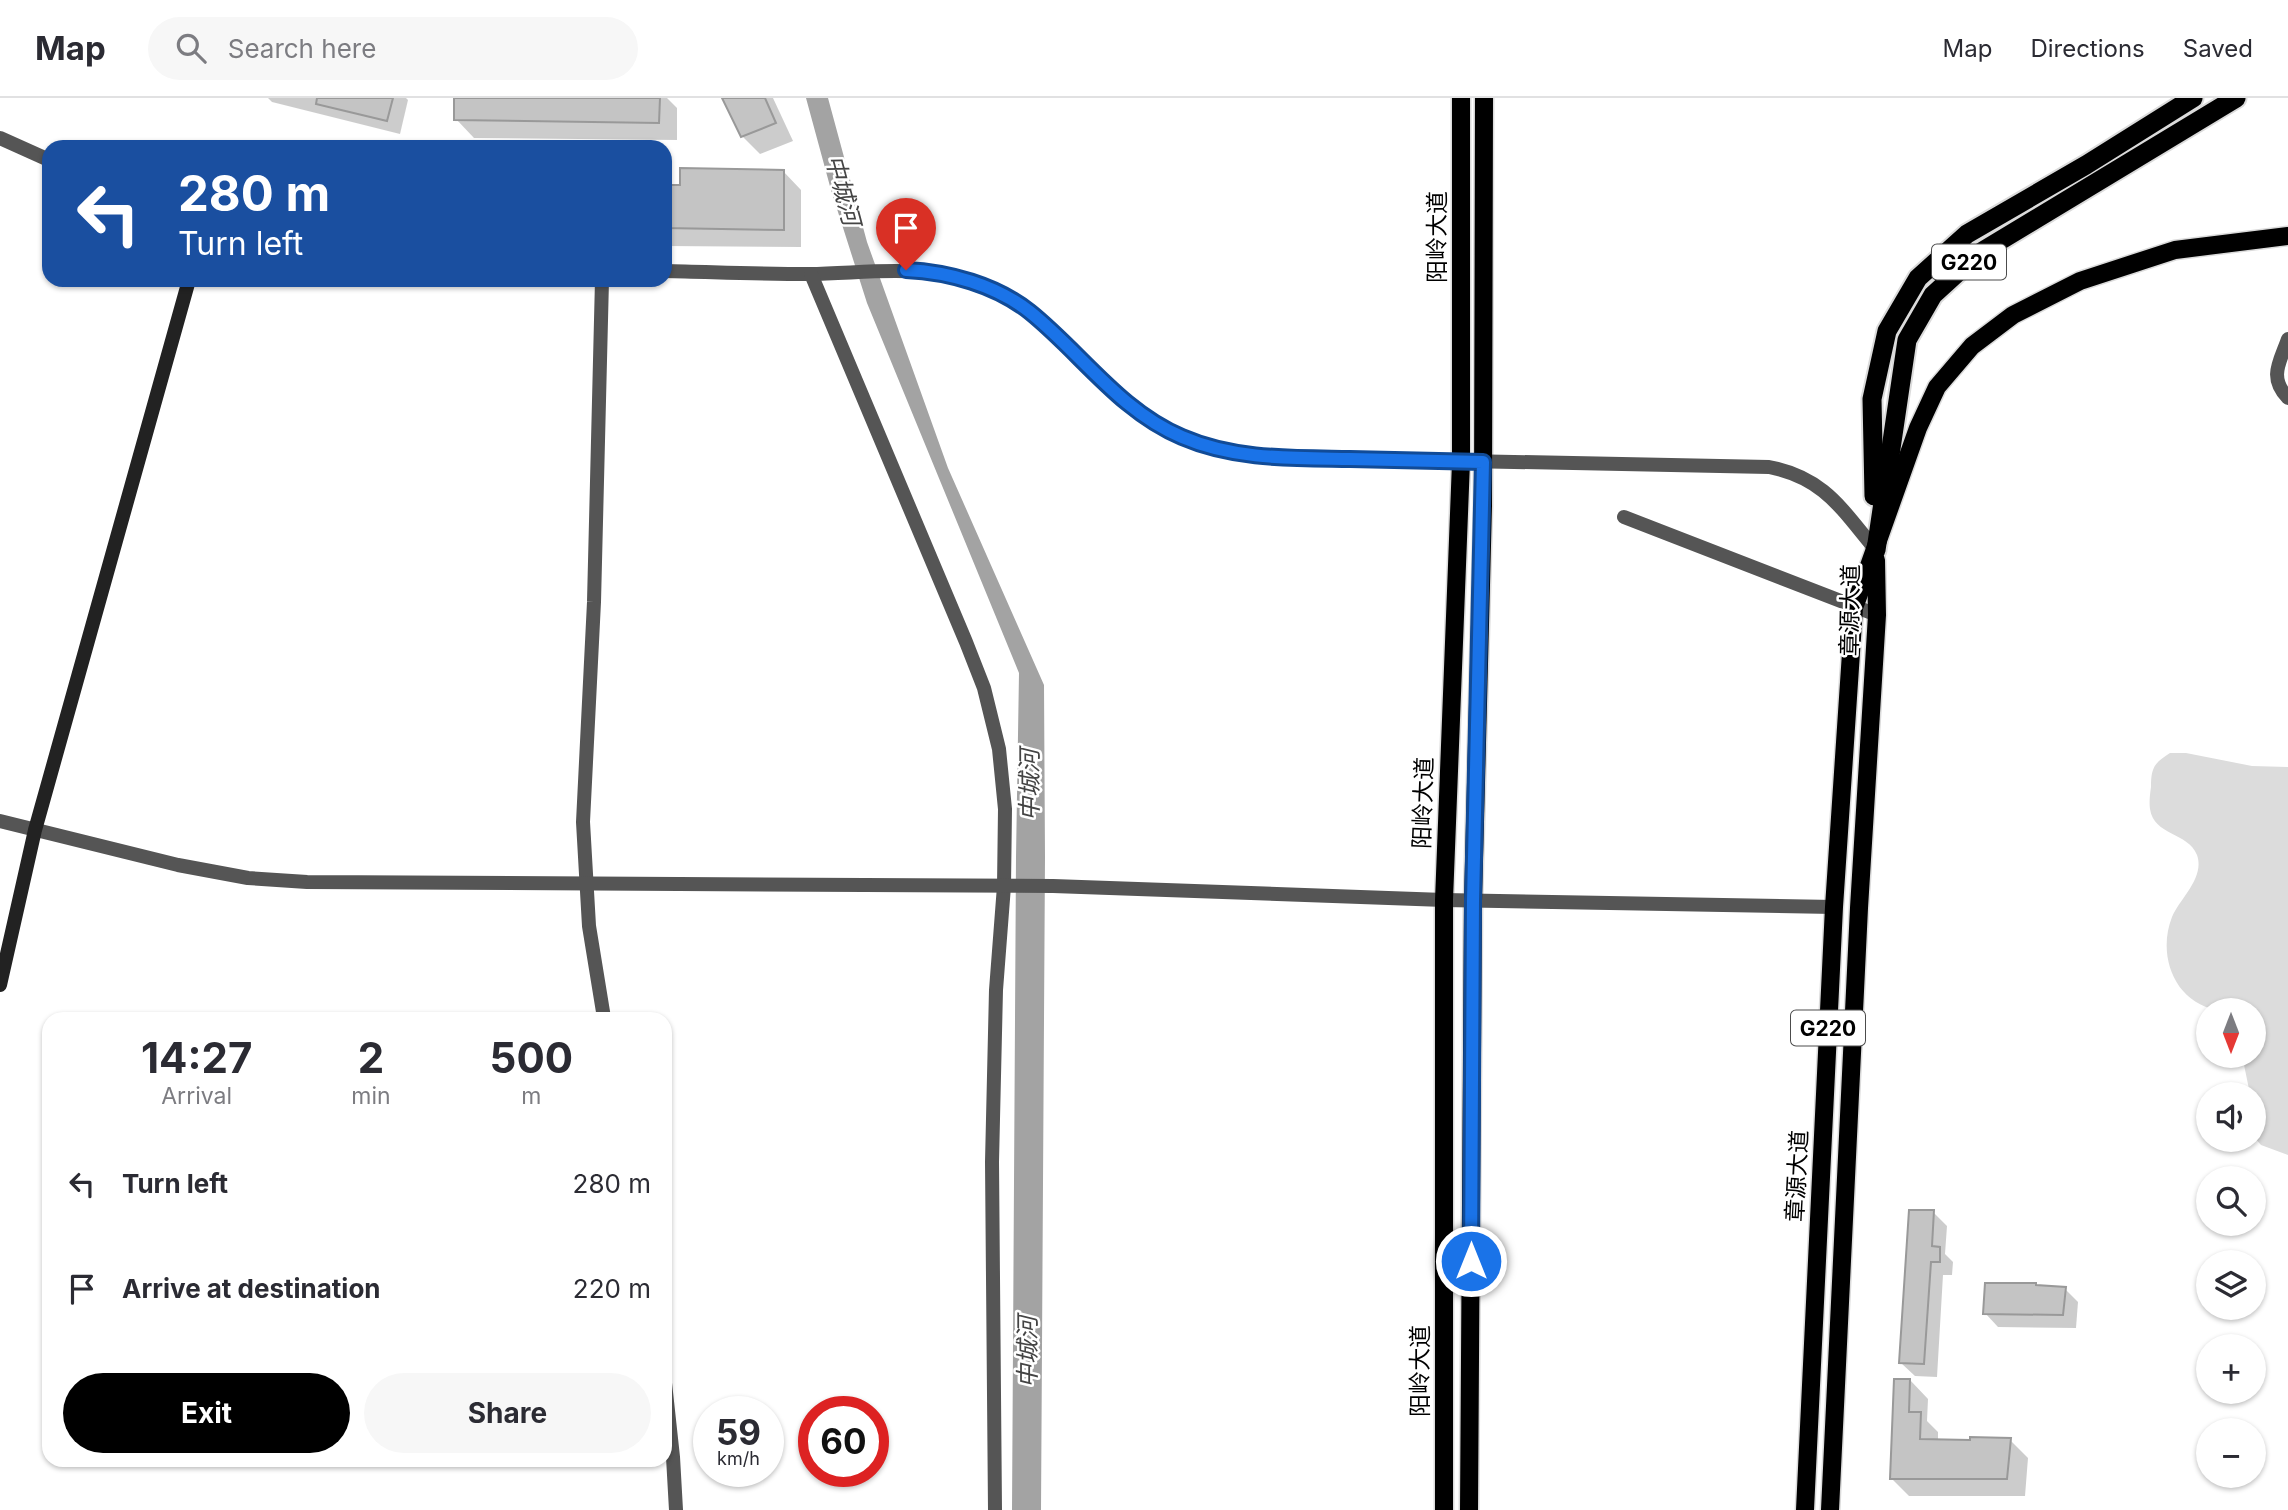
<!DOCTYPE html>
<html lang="en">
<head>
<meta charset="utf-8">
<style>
	:root { --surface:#fff; --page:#f7f7f7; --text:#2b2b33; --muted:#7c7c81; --line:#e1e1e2; --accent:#000 }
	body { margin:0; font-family:Inter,"Noto Sans SC",sans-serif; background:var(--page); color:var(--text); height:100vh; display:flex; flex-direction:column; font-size:26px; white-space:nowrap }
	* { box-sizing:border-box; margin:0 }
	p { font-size:23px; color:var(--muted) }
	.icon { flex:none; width:38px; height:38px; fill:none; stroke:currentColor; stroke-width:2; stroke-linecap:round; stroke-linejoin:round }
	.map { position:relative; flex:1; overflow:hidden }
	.drawer { position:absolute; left:42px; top:914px; width:630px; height:455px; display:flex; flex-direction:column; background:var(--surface); border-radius:21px; box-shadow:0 2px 5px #0004 }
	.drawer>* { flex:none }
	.top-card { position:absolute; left:42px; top:42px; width:630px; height:147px; border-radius:21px; box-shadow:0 2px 5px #0004; background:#1a4fa0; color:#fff; overflow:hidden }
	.needle { width:46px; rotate:180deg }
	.buttons { position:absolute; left:2196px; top:900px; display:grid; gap:14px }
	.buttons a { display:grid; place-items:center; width:70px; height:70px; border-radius:50%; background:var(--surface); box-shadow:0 2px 5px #0004; font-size:35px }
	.speed { position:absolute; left:693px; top:1298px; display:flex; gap:14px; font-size:35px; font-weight:700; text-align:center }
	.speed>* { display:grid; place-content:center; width:91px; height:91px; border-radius:50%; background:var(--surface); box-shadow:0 2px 5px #0004; line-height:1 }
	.speed small { font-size:18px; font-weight:400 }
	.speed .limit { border:10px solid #d22; background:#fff; color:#111 }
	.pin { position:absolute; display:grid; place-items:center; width:60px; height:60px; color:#fff; margin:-72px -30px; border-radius:50% 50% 50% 0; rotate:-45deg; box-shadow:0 0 7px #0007 }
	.pin .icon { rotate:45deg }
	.me { position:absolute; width:77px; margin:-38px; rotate:0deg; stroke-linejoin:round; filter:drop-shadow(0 0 5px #0008) }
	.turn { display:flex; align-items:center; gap:24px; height:147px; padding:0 21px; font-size:32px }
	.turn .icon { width:91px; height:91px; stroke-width:2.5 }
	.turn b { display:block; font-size:49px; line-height:60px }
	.eta { display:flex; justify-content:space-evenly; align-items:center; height:119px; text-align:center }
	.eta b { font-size:42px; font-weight:700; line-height:49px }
	.primary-button { display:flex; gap:14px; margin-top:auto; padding:14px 21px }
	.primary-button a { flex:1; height:80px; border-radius:42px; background:var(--accent); color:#fff; font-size:28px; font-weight:700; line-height:80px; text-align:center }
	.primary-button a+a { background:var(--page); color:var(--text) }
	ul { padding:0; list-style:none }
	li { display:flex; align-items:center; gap:21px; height:105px; padding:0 21px }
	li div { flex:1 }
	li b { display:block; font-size:26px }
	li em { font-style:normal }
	header { display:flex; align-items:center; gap:42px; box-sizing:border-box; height:98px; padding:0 35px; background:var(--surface); border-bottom:2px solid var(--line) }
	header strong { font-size:33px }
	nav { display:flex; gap:38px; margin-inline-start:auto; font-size:24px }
	.search { width:490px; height:63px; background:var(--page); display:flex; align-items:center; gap:18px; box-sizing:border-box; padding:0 24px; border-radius:38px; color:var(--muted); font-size:26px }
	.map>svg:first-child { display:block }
	.green { fill:#dcdcdc }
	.water { fill:#a3a3a3 }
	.shadow { fill:#0003 }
	.building { fill:#c4c4c4; stroke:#999; stroke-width:2 }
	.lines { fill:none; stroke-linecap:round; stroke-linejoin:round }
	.primary-casing { stroke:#dbdbdb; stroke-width:21 }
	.trunk-casing { stroke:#dbdbdb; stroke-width:23 }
	.minor { stroke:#555; stroke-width:14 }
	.tertiary { stroke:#555; stroke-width:14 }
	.secondary { stroke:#222; stroke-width:14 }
	.primary { stroke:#000; stroke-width:18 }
	.trunk { stroke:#000; stroke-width:19 }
	.route-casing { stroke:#114b97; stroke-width:18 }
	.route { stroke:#1a73e8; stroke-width:12 }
	.labels { text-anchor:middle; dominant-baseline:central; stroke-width:5; stroke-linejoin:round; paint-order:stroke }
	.shield { fill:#fff; stroke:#4c4c4c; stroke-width:2 }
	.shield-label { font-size:21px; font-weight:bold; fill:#000 }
	.street-label { font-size:23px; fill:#000; stroke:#fff }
	.water-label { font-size:24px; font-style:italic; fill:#444; stroke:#fff }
</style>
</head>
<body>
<header>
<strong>Map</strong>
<div class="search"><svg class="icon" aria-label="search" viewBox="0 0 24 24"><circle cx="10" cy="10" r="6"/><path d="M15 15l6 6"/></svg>Search here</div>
<nav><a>Map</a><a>Directions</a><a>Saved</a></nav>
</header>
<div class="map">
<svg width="2288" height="1412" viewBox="0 0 2288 1412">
	<rect width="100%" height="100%" fill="#fff"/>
	<path class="green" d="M2170,655H2186L2252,668L2288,669V1057L2261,1047L2254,1039V996H2250L2242,957H2254V912C2242,912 2228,914 2217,912C2174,904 2157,857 2172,819C2180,800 2205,780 2197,757C2188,734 2154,738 2150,711C2149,704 2150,696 2151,689C2151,670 2154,665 2170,655Z"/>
	<path class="water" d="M806,0H828L867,144L948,370L1044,587L1045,759L1041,1412H1012L1016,759L1019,575L867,205L831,92Z"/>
	<g class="shadow">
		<path d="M268,0H406L408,2L400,36L272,4Z"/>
		<path d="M456,0H667L677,10V42L474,40L456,21Z"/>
		<path d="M724,0H773L793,43L760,56L742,38Z"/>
		<path d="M783,73L801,92V149L665,148V88H681Z"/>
		<path d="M1933,1114L1947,1128L1945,1156L1953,1164L1952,1177H1943L1937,1279L1915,1278L1901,1265Z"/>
		<path d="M2065,1191L2078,1204L2076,1230L1998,1229L1985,1215Z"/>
		<path d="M1910,1282L1928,1301L1927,1323L1938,1334V1343L2010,1342L2028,1360L2025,1398H1909L1891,1380Z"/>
	</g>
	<g class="building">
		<path d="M317,0H393L387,23L316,6Z"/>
		<path d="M454,0H660L659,25L454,22Z"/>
		<path d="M722,0H765L776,25L741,39Z"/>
		<path d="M680,70L784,72V132L665,130V87H680Z"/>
		<path d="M1909,1112H1934L1932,1148L1940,1149V1164H1931L1924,1266L1899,1265Z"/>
		<path d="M1985,1185H2036V1187L2066,1189L2063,1217L1983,1216Z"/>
		<path d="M1894,1281H1910L1909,1314H1921L1920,1341L1970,1342V1339L2011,1340L2007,1381H1890Z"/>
	</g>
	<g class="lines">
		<defs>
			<g id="primary">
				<path d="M1444,1412V802L1461,364V0"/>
				<path d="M1469,1412L1473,803L1483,408L1484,0"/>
				<path d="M1805,1412L1834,809L1854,510L1918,330L1937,289L1972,248L2013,217L2080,183L2175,152L2288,138"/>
				<path d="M1830,1412L1859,810L1877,517L1876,462"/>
			</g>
			<g id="trunk">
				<path d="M1874,398L1872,301L1887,233L1918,180L1967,136L2086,67L2193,0"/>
				<path d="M1876,452L1907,242L1933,197L1978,156L2236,0"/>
			</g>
		</defs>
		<use href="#primary" class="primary-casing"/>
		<use href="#trunk" class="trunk-casing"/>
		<g class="minor">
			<path d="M2288,241C2280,264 2268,279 2288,300"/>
			<path d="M1624,419L1877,517"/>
		</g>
		<g class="tertiary">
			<path d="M0,40L49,62"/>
			<path d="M665,173C713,174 761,176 809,176C877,175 932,163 997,194C1026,208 1049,232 1072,253C1096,276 1120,301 1148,320C1183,345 1226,353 1268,359L1769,369C1825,380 1842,412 1876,452"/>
			<path d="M811,176L966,544L984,590L999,651L1005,711L1004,788L996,892L992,1064L995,1412"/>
			<path d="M602,182L594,504L583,724L589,828L604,920"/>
			<path d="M0,723L178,767L248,780L307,784L1053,788L1444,802L1834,809"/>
			<path d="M665,1285L673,1359L676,1412"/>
		</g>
		<path class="secondary" d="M0,887L35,732L189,182"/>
		<use href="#primary" class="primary"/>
		<use href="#trunk" class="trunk"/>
	</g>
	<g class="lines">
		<defs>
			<path id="route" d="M906,172C949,174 996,187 1030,214C1081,255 1120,313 1182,339C1235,362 1293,360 1350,361C1394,362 1439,363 1483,364L1473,803L1471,1163"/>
		</defs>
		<use href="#route" class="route-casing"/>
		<use href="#route" class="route"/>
	</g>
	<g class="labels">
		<g class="shield">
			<rect x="1932" y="146.5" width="74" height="35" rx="5"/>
			<rect x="1791" y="912.5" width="74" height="35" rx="5"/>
		</g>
		<g class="shield-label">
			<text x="1969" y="164">G220</text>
			<text x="1828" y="930">G220</text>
		</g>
		<g class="street-label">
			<text transform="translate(1437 139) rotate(-90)">阳岭大道</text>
			<text transform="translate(1850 512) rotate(-89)">章源大道</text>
			<text transform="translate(1423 705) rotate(-88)">阳岭大道</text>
			<text transform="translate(1797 1078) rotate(-87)">章源大道</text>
			<text transform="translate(1420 1273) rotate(-90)">阳岭大道</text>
		</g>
		<g class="water-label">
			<text transform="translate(843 92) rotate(75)">中城河</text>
			<text transform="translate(1029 687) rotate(-90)">中城河</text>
			<text transform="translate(1027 1254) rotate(-90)">中城河</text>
		</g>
	</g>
</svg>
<div class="buttons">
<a><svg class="needle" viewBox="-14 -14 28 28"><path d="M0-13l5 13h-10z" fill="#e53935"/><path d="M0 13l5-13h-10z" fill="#7c7c81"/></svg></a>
<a><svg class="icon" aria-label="sound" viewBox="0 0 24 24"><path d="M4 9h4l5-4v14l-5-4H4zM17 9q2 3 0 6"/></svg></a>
<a><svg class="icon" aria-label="search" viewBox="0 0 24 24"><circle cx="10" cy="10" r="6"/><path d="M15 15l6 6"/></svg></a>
<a><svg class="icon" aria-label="layers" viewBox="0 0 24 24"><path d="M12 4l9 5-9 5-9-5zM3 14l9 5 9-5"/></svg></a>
<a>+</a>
<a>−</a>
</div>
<div class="speed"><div>59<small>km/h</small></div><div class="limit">60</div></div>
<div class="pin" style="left:906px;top:172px;background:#d93025"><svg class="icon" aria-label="arrive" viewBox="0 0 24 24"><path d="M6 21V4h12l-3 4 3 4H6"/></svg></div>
<svg class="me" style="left:1471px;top:1163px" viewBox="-20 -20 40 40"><circle r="17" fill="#1a73e8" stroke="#fff" stroke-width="3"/><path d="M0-11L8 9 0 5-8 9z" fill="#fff"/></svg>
<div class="top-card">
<div class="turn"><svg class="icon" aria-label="left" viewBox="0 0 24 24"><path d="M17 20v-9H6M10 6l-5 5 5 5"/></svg><div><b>280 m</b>Turn left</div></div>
</div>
<section class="drawer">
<div class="eta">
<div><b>14:27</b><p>Arrival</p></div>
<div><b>2</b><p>min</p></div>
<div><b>500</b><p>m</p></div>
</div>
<ul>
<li><svg class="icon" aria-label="left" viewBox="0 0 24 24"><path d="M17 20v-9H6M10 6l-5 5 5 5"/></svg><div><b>Turn left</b></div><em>280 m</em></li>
<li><svg class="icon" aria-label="arrive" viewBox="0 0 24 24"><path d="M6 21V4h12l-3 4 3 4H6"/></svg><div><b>Arrive at destination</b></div><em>220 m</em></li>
</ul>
<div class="primary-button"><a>Exit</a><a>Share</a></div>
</section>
</div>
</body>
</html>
